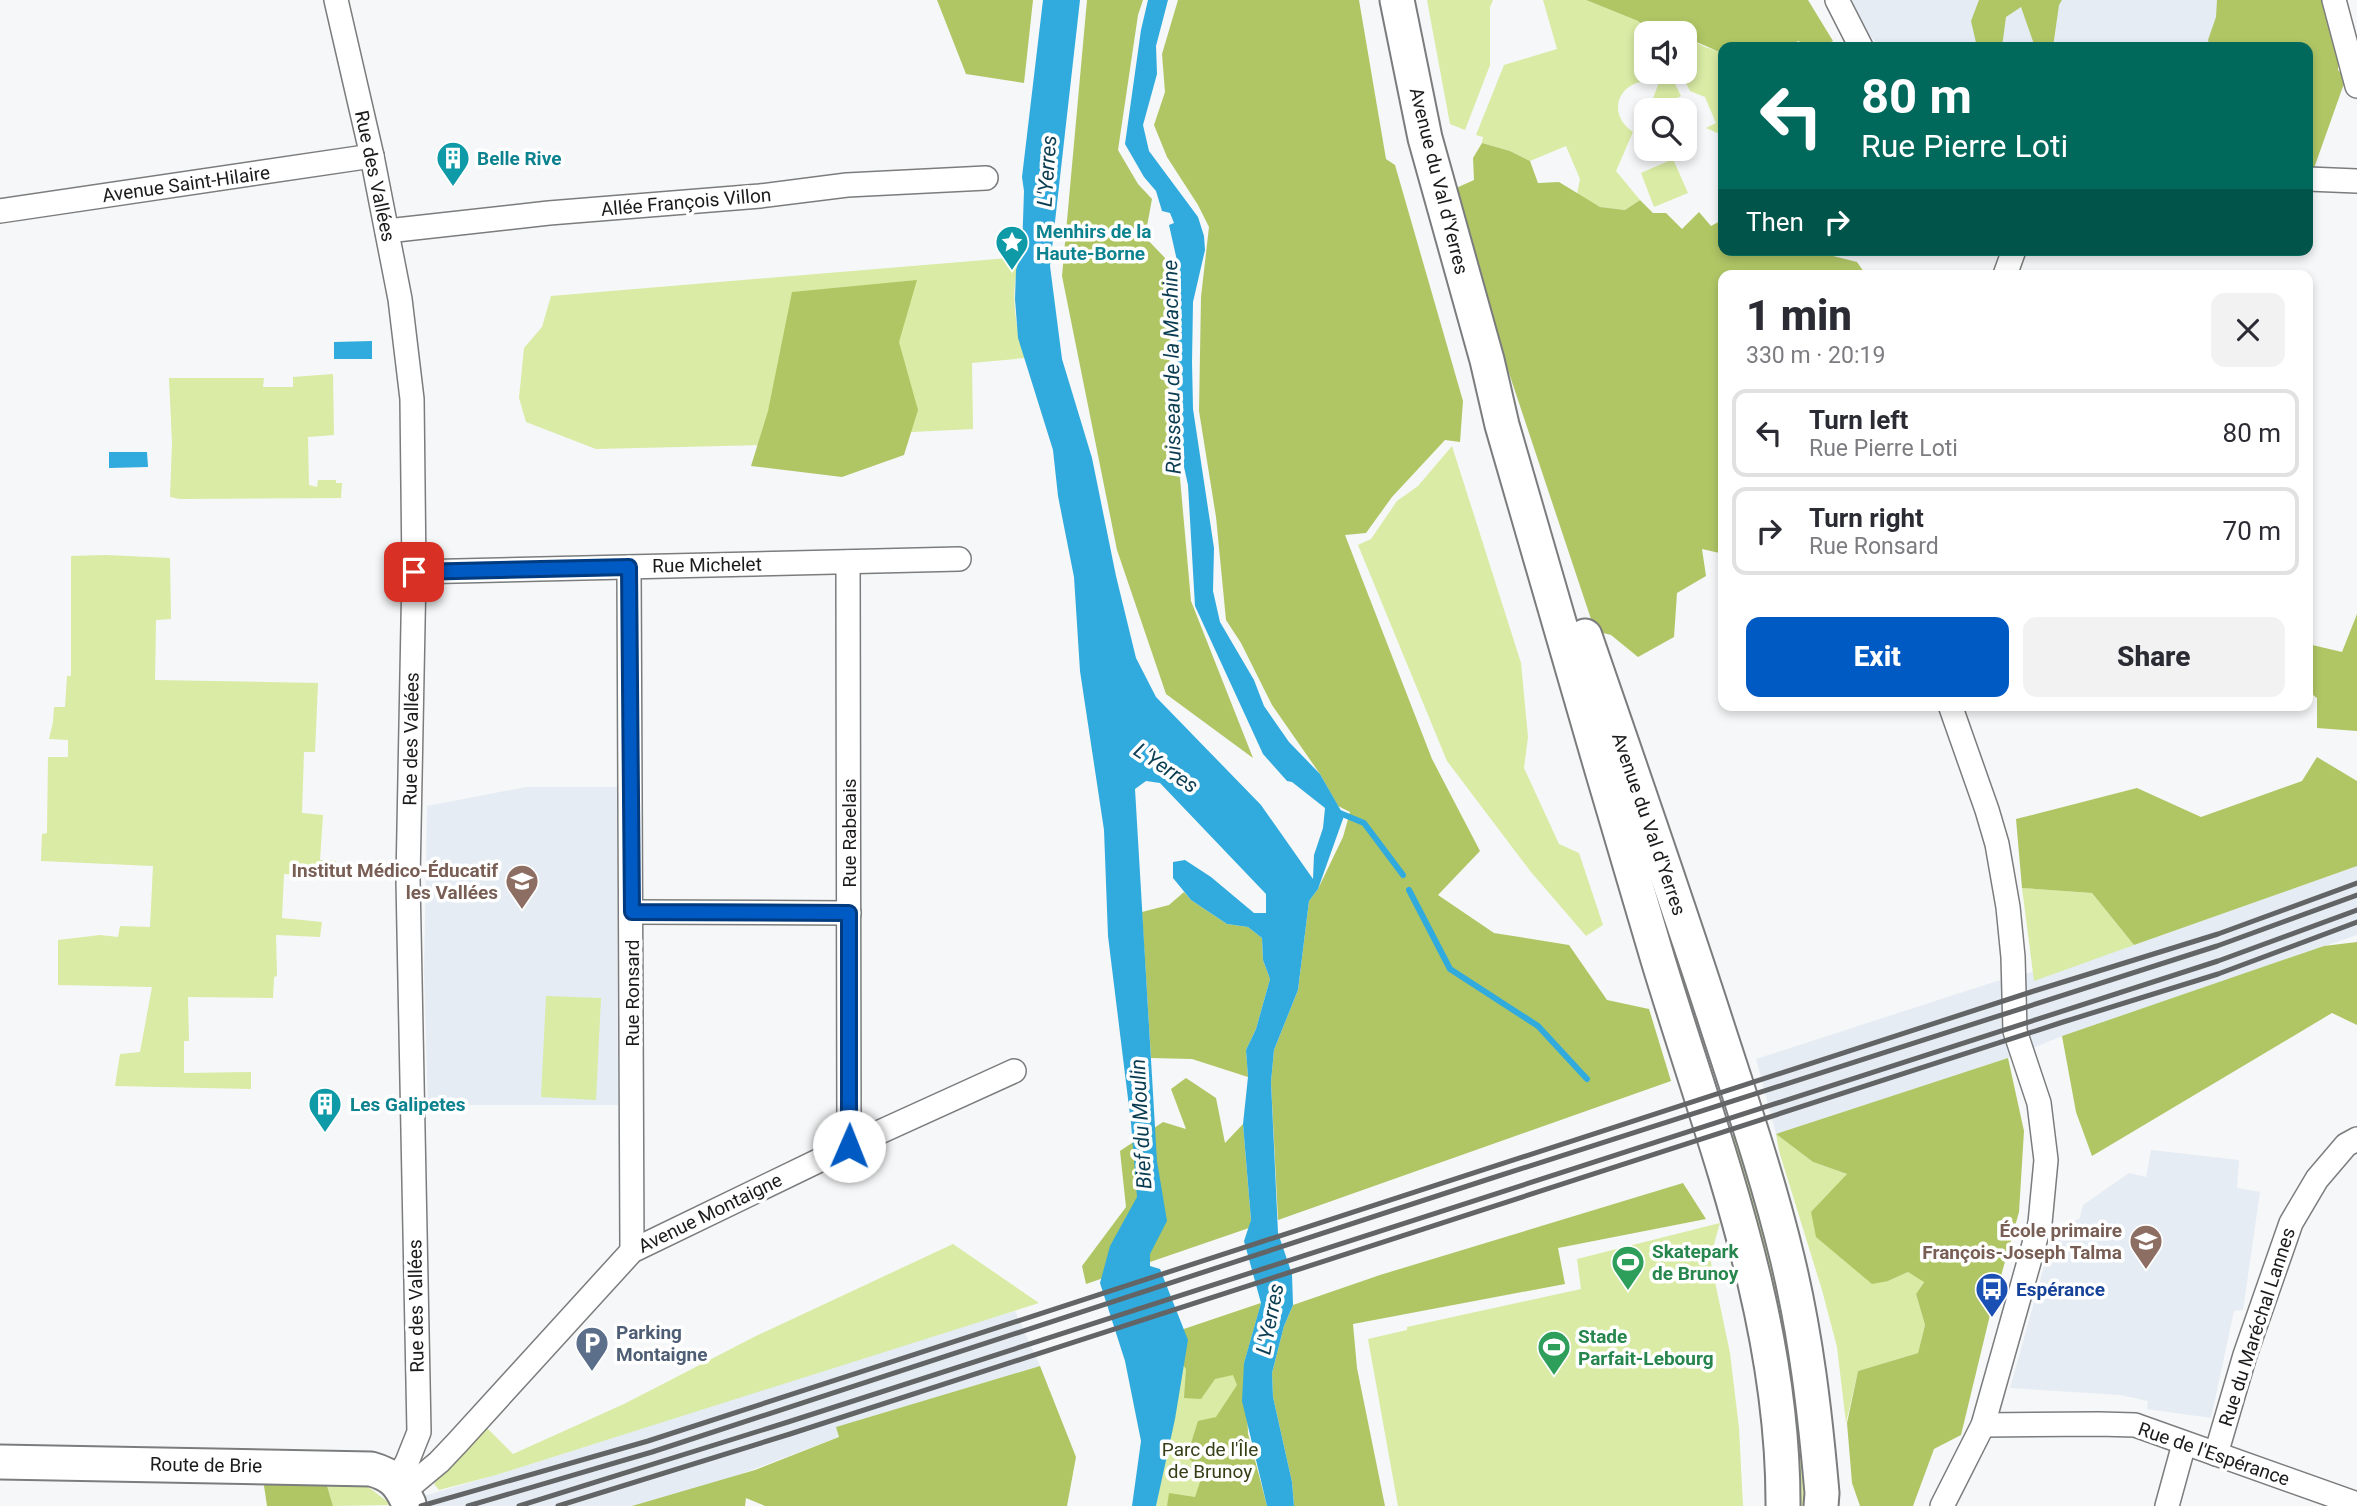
<!DOCTYPE html>
<html lang="en">
<head>
<meta charset="utf-8">
<style>
	:root { --surface:#fff; --page:#f2f2f3; --text:#2b2b33; --muted:#7c7c81; --line:#e1e1e2; --accent:#005ac3 }
	body { margin:0; font-family:Roboto,sans-serif; background:var(--page); color:var(--text); height:100vh; display:flex; flex-direction:column; font-size:26px; white-space:nowrap }
	* { box-sizing:border-box; margin:0 }
	p { font-size:23px; color:var(--muted) }
	.icon { flex:none; width:38px; height:38px; fill:none; stroke:currentColor; stroke-width:2; stroke-linecap:round; stroke-linejoin:round }
	.map { position:relative; flex:1; overflow:hidden }
	.side { position:absolute; left:1718px; top:270px; width:595px; height:441px; display:flex; flex-direction:column; background:var(--surface); border-radius:14px; box-shadow:0 4px 10px #0003 }
	.side>* { flex:none }
	.banner { position:absolute; left:1718px; top:42px; width:595px; height:214px; border-radius:14px; box-shadow:0 4px 10px #0003; background:#00695c; color:#fff; overflow:hidden }
	.tools { position:absolute; left:1634px; top:21px; display:grid; gap:14px }
	.tools a { display:grid; place-items:center; width:63px; height:63px; border-radius:14px; background:var(--surface); box-shadow:0 4px 10px #0003; font-size:35px }
	.pin { position:absolute; display:grid; place-items:center; width:60px; height:60px; color:#fff; margin:-30px; border-radius:14px; box-shadow:0 4px 10px #0006 }
	.me { position:absolute; width:77px; margin:-38px; rotate:1deg; stroke-linejoin:round; filter:drop-shadow(0 0 5px #0008) }
	.turn { display:flex; align-items:center; gap:24px; height:147px; padding:0 28px; font-size:32px }
	.turn .icon { width:91px; height:91px; stroke-width:2.5 }
	.turn b { display:block; font-size:49px; line-height:60px }
	.then { display:flex; align-items:center; height:66px; padding:0 28px; background:#0003; gap:14px; font-size:26px }
	.round { display:grid; place-items:center; flex:none; width:74px; height:74px; border-radius:14px; background:var(--page) }
	.head { display:flex; align-items:center; justify-content:space-between; height:119px; padding:0 28px }
	h1 { font-size:42px; font-weight:800; line-height:52px }
	.cta { display:flex; gap:14px; margin-top:auto; padding:14px 28px }
	.cta a { flex:1; height:80px; border-radius:14px; background:var(--accent); color:#fff; font-size:28px; font-weight:800; line-height:80px; text-align:center }
	.cta a+a { background:var(--page); color:var(--text) }
	ul { padding:0; list-style:none }
	li { display:flex; align-items:center; gap:21px; height:88px; margin:0 14px 10px; padding:0 14px; border:4px solid var(--line); border-radius:14px }
	li div { flex:1 }
	li b { display:block; font-size:26px }
	li em { font-style:normal }
	.map>svg:first-child { display:block }
	.built { fill:#e5ecf3 }
	.green { fill:#d9eba4 }
	.forest { fill:#b0c665 }
	.water { fill:#31aadd }
	.lines { fill:none; stroke-linecap:round; stroke-linejoin:round }
	.stream { stroke:#31aadd; stroke-width:6 }
	.street-casing { stroke:#7b7c7d; stroke-width:26 }
	.secondary-casing { stroke:#7b7c7d; stroke-width:37 }
	.street { stroke:#fff; stroke-width:23 }
	.secondary { stroke:#fff; stroke-width:33 }
	.rail { stroke:#636465; stroke-width:5 }
	.route-casing { stroke:#003a7f; stroke-width:18 }
	.route { stroke:#005ac3; stroke-width:12 }
	.labels { text-anchor:middle; dominant-baseline:central; stroke-width:7; stroke-linejoin:round; paint-order:stroke }
	.culture-label { font-size:19px; font-weight:bold; fill:#0d838f; stroke:#fff; text-anchor:start }
	.street-label { font-size:19px; fill:#1b1b1c; stroke:#fff }
	.education-label { font-size:19px; font-weight:bold; fill:#785e54; stroke:#fff; text-anchor:end }
	.leisure-label { font-size:19px; font-weight:bold; fill:#27864d; stroke:#fff; text-anchor:start }
	.transit-label { font-size:19px; font-weight:bold; fill:#164399; stroke:#fff; text-anchor:start }
	.service-label { font-size:19px; font-weight:bold; fill:#4e5e75; stroke:#fff; text-anchor:start }
	.park-label { font-size:19px; fill:#353e15; stroke:#fff }
	.water-label { font-size:21px; font-style:italic; fill:#0b3d52; stroke:#fff }
</style>
</head>
<body>
<div class="map">
<svg width="2357" height="1506" viewBox="0 0 2357 1506">
	<rect width="100%" height="100%" fill="#f6f7f8"/>
	<g class="built">
		<path d="M1852,0H2307L2308,47H1880L1863,28Z"/>
		<path d="M526,787H617L618,1105H428L424,971L427,806Z"/>
		<path d="M2357,866V935L2062,1036L2008,1058L1776,1134L1756,1059L1994,982L2134,945Z"/>
		<path d="M2151,1150L2239,1160L2237,1188L2260,1192L2243,1310L2234,1311L2211,1418L2147,1409L2148,1401L2121,1395L2010,1388L2054,1231L2080,1218L2083,1205L2129,1173L2146,1177Z"/>
		<path d="M1015,1311L1040,1366L837,1427L839,1437L717,1483L632,1506H389L496,1475L933,1335Z"/>
	</g>
	<g class="green">
		<path d="M1427,0H1493L1490,7V65L1465,130L1450,124Z"/>
		<path d="M1543,0H1586L1638,21L1651,33H1647V72H1656L1652,81C1619,79 1605,113 1633,132L1616,171L1640,200L1625,210L1600,207L1577,194L1580,179L1566,146L1530,161L1510,151L1482,143L1483,137L1476,135L1504,65L1557,49Z"/>
		<path d="M1685,37L1705,47L1724,53L1722,135L1706,128L1716,123L1705,97L1690,91L1680,72H1685Z"/>
		<path d="M1663,72H1669L1681,96L1667,103L1669,110L1650,106Z"/>
		<path d="M1673,159L1688,193L1654,207L1641,173Z"/>
		<path d="M1021,257C1009,288 1015,327 1025,358L972,363L973,429L912,432L886,442L596,449L526,422L519,398L524,348L542,327L551,296Z"/>
		<path d="M333,374L334,435L308,437L309,485L317,487L318,480H336V483H342L341,498L180,499L170,497L172,443L169,378H264L263,387H293V377Z"/>
		<path d="M1452,446L1521,663L1528,737L1524,768L1559,844L1579,853L1603,925L1586,936L1531,872L1447,761L1358,545L1371,539L1397,501L1418,486Z"/>
		<path d="M106,555L170,558L171,619L156,620L155,680L318,683L315,752H304L302,813L323,815L320,860L336,861L335,876L284,874L282,918L322,922L320,937L276,935L277,976L274,977L273,998L188,997L189,1041H184V1073L251,1072V1089L115,1086L120,1054L140,1052L152,987L58,985V940L100,935L118,937L120,926L150,927L153,866L41,861L42,834L47,833L48,757H68V740L49,739L53,722L54,707H65L67,676H71V556Z"/>
		<path d="M2022,888L2092,893L2134,945L2034,981Z"/>
		<path d="M546,996L601,998L596,1100L541,1097Z"/>
		<path d="M1742,1132L1792,1340L1804,1475V1506H1799L1797,1436L1793,1408L1723,1139Z"/>
		<path d="M1776,1134L1813,1162L1847,1174L1831,1194L1888,1281L1908,1272L1924,1281L1916,1294L1925,1325L1918,1353L1858,1371L1846,1423L1837,1347L1822,1290L1779,1151Z"/>
		<path d="M1720,1223L1710,1258L1730,1353L1739,1428L1743,1506H1398L1368,1339L1407,1330V1327L1581,1289L1577,1259Z"/>
		<path d="M953,1244L1039,1303L496,1475L439,1490L434,1484L485,1426L513,1454L624,1404L756,1336Z"/>
		<path d="M1261,1303L1244,1363L1248,1434L1267,1506H1156L1188,1341L1184,1329Z"/>
		<path d="M325,1479L367,1486L392,1505L333,1506Z"/>
	</g>
	<g class="forest">
		<path d="M937,0H1033L1024,83L966,74Z"/>
		<path d="M1087,0H1143L1138,15L1118,150L1138,184L1152,199L1145,237L1166,259L1170,321L1169,400L1180,478L1191,601L1253,758L1166,694L1117,550L1062,276Z"/>
		<path d="M1178,0H1359L1386,159L1395,165L1463,401L1460,442L1445,440L1392,497L1366,533L1345,535L1432,759L1480,851L1438,895L1494,933L1569,945L1607,1000L1649,1009L1671,1081L1278,1220L1271,1082L1274,1050L1298,990L1309,901L1318,889L1343,837L1350,812L1338,806L1320,774L1272,705L1241,643L1226,620L1216,517L1199,411L1201,297L1209,227L1198,205L1167,157L1154,125L1165,92L1162,54Z"/>
		<path d="M1586,0H1808L1833,41C1819,49 1812,47 1798,41L1790,47H1724V53H1722L1685,37V33L1651,32L1638,21Z"/>
		<path d="M1979,0H2062L2059,5L2053,47H2035L2021,7L2006,17L2002,47H1977L1971,21Z"/>
		<path d="M2217,0H2326L2341,41L2338,70L2346,78L2313,171H2308V47H2210L2208,40L2216,17Z"/>
		<path d="M1482,143L1510,151L1530,161L1538,183L1559,182L1600,207L1625,210L1640,200L1653,213H1666L1682,229L1699,212L1711,226L1724,219V250H1809L1857,262L1866,275H1724V554L1702,549L1706,576L1677,593L1674,637L1638,657L1611,635L1595,631L1474,268L1454,189L1474,180L1473,158Z"/>
		<path d="M917,280L899,342L918,410L904,455L842,477L751,466L768,411L792,292Z"/>
		<path d="M2357,614V731L2317,728V698L2308,691V644L2342,652Z"/>
		<path d="M2317,757L2357,781V866L2134,945L2092,893L2022,888L2016,819L2137,788L2201,817L2302,781Z"/>
		<path d="M1184,892L1191,900L1227,924L1248,927L1262,938L1263,960L1270,979L1256,1029L1246,1050L1248,1077L1192,1059L1151,1058L1142,912L1169,905Z"/>
		<path d="M2357,942V1025L2332,1013L2092,1156L2076,1112L2062,1036L2324,946Z"/>
		<path d="M2008,1058L2024,1131L2019,1212L1990,1315L1961,1435L1934,1449L1913,1506H1860L1852,1483L1847,1423L1858,1371L1918,1353L1925,1325L1916,1294L1924,1282L1908,1272L1888,1281L1872,1284L1816,1237L1811,1212L1847,1174L1813,1162L1776,1134Z"/>
		<path d="M1186,1078L1216,1098L1225,1143L1243,1124L1251,1220L1249,1228L1086,1284L1082,1266L1126,1207L1120,1151L1163,1122L1186,1129L1171,1089Z"/>
		<path d="M1683,1183L1706,1219L1558,1248L1565,1284L1353,1324L1357,1368L1385,1506H1294L1292,1482L1273,1397L1272,1373L1284,1326L1293,1305L1380,1275Z"/>
		<path d="M1261,1303L1244,1363L1248,1434L1267,1506H1167L1169,1493L1195,1497L1203,1473L1187,1456L1198,1421L1216,1417L1237,1385L1233,1375L1215,1379L1201,1399L1184,1398L1186,1369L1169,1345L1184,1329Z"/>
		<path d="M1040,1366L1076,1457L1067,1506H765L746,1498L745,1506H632L755,1470L839,1437L836,1427Z"/>
		<path d="M263,1479H325L333,1506H267Z"/>
	</g>
	<g class="water">
		<path d="M1043,0H1080L1050,266L1062,359L1092,458L1116,576L1136,658L1156,697L1261,805L1313,879L1314,855L1323,828L1325,808L1292,782L1287,781L1263,754L1195,606L1188,485L1177,435L1178,265L1169,225L1174,223L1170,213L1162,211L1156,191L1144,177L1125,144L1141,30L1148,0H1168L1156,46L1157,74L1143,125L1149,151L1198,217L1204,236L1205,250L1193,302L1192,362L1193,409L1214,548L1213,591L1220,622L1254,680L1264,706L1289,742L1320,774L1344,816L1318,889L1309,901L1298,990L1274,1050L1271,1082L1278,1233L1292,1274L1293,1305L1284,1326L1272,1373L1273,1397L1292,1482L1294,1506H1267L1242,1401L1244,1363L1261,1303L1244,1241L1251,1220L1243,1124L1248,1077L1246,1050L1256,1029L1270,979L1263,960L1262,938L1248,927L1227,924L1191,900L1173,878V862L1185,860L1211,877L1254,913H1266V894L1160,783L1146,781L1135,789L1157,1161L1167,1221L1150,1254V1266L1160,1269L1188,1340L1175,1419L1156,1506H1132L1141,1441L1125,1361L1100,1283L1110,1246L1137,1197L1131,1123L1108,936L1104,830L1080,671L1074,577L1058,496L1053,450L1018,338L1015,299L1016,270L1022,251L1024,191L1022,177Z"/>
		<path d="M372,341V359H334V342Z"/>
		<path d="M109,452H147L148,467L109,468Z"/>
	</g>
	<g class="lines">
		<g class="stream">
			<path d="M1335,811L1364,823L1403,875"/>
			<path d="M1409,890L1450,969L1538,1026L1587,1079"/>
		</g>
		<defs>
			<g id="street">
				<path d="M336,0L372,156L400,299L412,399L414,572L408,880L419,1432L407,1462L396,1481"/>
				<path d="M1837,0L1861,47"/>
				<path d="M2334,0L2357,86"/>
				<path d="M2308,179L2357,181"/>
				<path d="M0,211L372,156"/>
				<path d="M387,231L549,213L760,196L847,185L986,178"/>
				<path d="M2005,275L2014,250"/>
				<path d="M848,562L849,1146"/>
				<path d="M629,567L632,1251"/>
				<path d="M414,572L959,559"/>
				<path d="M632,912L849,913"/>
				<path d="M1983,1425L2099,1424L2135,1425L2357,1504"/>
				<path d="M2216,1454L2245,1355L2291,1223L2317,1179L2346,1145L2357,1139"/>
				<path d="M403,1492L439,1462L457,1443L632,1251L849,1146L1014,1071"/>
				<path d="M1942,1506L1983,1425L2040,1223L2046,1160L2039,1103L2015,1031L2013,957L2008,907L1997,844L1987,810L1950,705"/>
				<path d="M2167,1506L2184,1444"/>
			</g>
			<g id="secondary">
				<path d="M1397,0L1425,138L1487,360L1502,425C1553,603 1605,782 1658,960C1712,1139 1784,1316 1783,1506"/>
				<path d="M1585,636C1628,761 1672,887 1713,1013C1739,1094 1767,1174 1787,1257C1806,1335 1815,1413 1822,1493L1821,1506"/>
				<path d="M0,1462L371,1469C393,1475 400,1484 409,1504"/>
			</g>
		</defs>
		<use href="#street" class="street-casing"/>
		<use href="#secondary" class="secondary-casing"/>
		<use href="#street" class="street"/>
		<use href="#secondary" class="secondary"/>
		<g class="rail">
			<path d="M421,1506L648,1441L2034,991L2218,934L2357,883"/>
			<path d="M468,1506L652,1452L1489,1179L2217,946L2357,895"/>
			<path d="M519,1506L788,1422L2218,961L2357,910"/>
			<path d="M558,1506L790,1434L2063,1022L2218,974L2357,922"/>
		</g>
	</g>
	<g class="lines">
		<defs>
			<path id="route" d="M414,572L629,567L632,912L849,913V1146"/>
		</defs>
		<use href="#route" class="route-casing"/>
		<use href="#route" class="route"/>
	</g>
	<defs>
		<symbol id="building-pin" viewBox="-11 -11 22 30"><path d="M0 17L-7.5 6A9.5 9.5 0 1 1 7.5 6Z" fill="#0f9aa8" stroke="#fff"/><path d="M-4-6H4V6H1V3H-1V6H-4ZM-2.5-4.3h1.7v1.8h-1.7ZM.8-4.3h1.7v1.8H.8ZM-2.5-1h1.7V.8h-1.7ZM.8-1h1.7V.8H.8Z" fill="#fff"/></symbol>
		<symbol id="sight-pin" viewBox="-11 -11 22 30"><path d="M0 17L-7.5 6A9.5 9.5 0 1 1 7.5 6Z" fill="#0f9aa8" stroke="#fff"/><path d="M0-6L1.8-2.2L6-1.7L2.9 1.2L3.7 5.4L0 3.3L-3.7 5.4L-2.9 1.2L-6-1.7L-1.8-2.2Z" fill="#fff"/></symbol>
		<symbol id="university-pin" viewBox="-11 -11 22 30"><path d="M0 17L-7.5 6A9.5 9.5 0 1 1 7.5 6Z" fill="#8d6e63" stroke="#fff"/><path d="M0-5L7-2L0 1L-7-2ZM-4 1L0 2.5L4 1V4Q0 6-4 4Z" fill="#fff"/></symbol>
		<symbol id="school-pin" viewBox="-11 -11 22 30"><path d="M0 17L-7.5 6A9.5 9.5 0 1 1 7.5 6Z" fill="#8d6e63" stroke="#fff"/><path d="M0-5L7-2L0 1L-7-2ZM-4 1L0 2.5L4 1V4Q0 6-4 4Z" fill="#fff"/></symbol>
		<symbol id="stadium-pin" viewBox="-11 -11 22 30"><path d="M0 17L-7.5 6A9.5 9.5 0 1 1 7.5 6Z" fill="#2e9e5b" stroke="#fff"/><path d="M0-5a6.5 5 0 1 0 0 10a6.5 5 0 1 0 0-10ZM-3.5-1.8h7v3.6h-7Z" fill="#fff"/></symbol>
		<symbol id="bus-pin" viewBox="-11 -11 22 30"><path d="M0 17L-7.5 6A9.5 9.5 0 1 1 7.5 6Z" fill="#1a4fb4" stroke="#fff"/><path d="M-5-6H5V4H4V6H2V4H-2V6H-4V4H-5ZM-3.5-4V0h7V-4ZM-3.5 1.2v1.5H-2V1.2ZM2 1.2v1.5H3.5V1.2Z" fill="#fff"/></symbol>
		<symbol id="parking-pin" viewBox="-11 -11 22 30"><path d="M0 17L-7.5 6A9.5 9.5 0 1 1 7.5 6Z" fill="#5c6f8a" stroke="#fff"/><path d="M-3.5-5.5H1a3.5 3.5 0 0 1 0 7H-1V5.5H-3.5ZM-1-3.4V-.6H.8a1.4 1.4 0 0 0 0-2.8Z" fill="#fff"/></symbol>
	</defs>
	<g fill-rule="evenodd">
		<use href="#building-pin" x="434" y="139" width="38" height="52"/>
		<use href="#sight-pin" x="993" y="223" width="38" height="52"/>
		<use href="#university-pin" x="503" y="862" width="38" height="52"/>
		<use href="#building-pin" x="306" y="1085" width="38" height="52"/>
		<use href="#school-pin" x="2127" y="1222" width="38" height="52"/>
		<use href="#stadium-pin" x="1609" y="1243" width="38" height="52"/>
		<use href="#bus-pin" x="1973" y="1270" width="38" height="52"/>
		<use href="#parking-pin" x="573" y="1324" width="38" height="52"/>
		<use href="#stadium-pin" x="1535" y="1328" width="38" height="52"/>
	</g>
	<g class="labels">
		<g class="culture-label">
			<text x="477" y="158">Belle Rive</text>
			<text x="1036" y="231">Menhirs de la<tspan x="1036" dy="22">Haute-Borne</tspan></text>
			<text x="350" y="1104">Les Galipetes</text>
		</g>
		<g class="street-label">
			<text transform="translate(375 176) rotate(78)">Rue des Vallées</text>
			<text transform="translate(1439 181) rotate(76)">Avenue du Val d'Yerres</text>
			<text transform="translate(186 184) rotate(-8)">Avenue Saint-Hilaire</text>
			<text transform="translate(686 202) rotate(-5)">Allée François Villon</text>
			<text transform="translate(707 565) rotate(-1)">Rue Michelet</text>
			<text transform="translate(411 739) rotate(-89)">Rue des Vallées</text>
			<text transform="translate(1649 824) rotate(71)">Avenue du Val d'Yerres</text>
			<text transform="translate(849 833) rotate(-90)">Rue Rabelais</text>
			<text transform="translate(632 993) rotate(-90)">Rue Ronsard</text>
			<text transform="translate(710 1213) rotate(-26)">Avenue Montaigne</text>
			<text transform="translate(416 1306) rotate(-91)">Rue des Vallées</text>
			<text transform="translate(2257 1327) rotate(-72)">Rue du Maréchal Lannes</text>
			<text transform="translate(2214 1454) rotate(19)">Rue de l'Espérance</text>
			<text transform="translate(206 1465) rotate(1)">Route de Brie</text>
		</g>
		<g class="education-label">
			<text x="498" y="870">Institut Médico-Éducatif<tspan x="498" dy="22">les Vallées</tspan></text>
			<text x="2122" y="1230">École primaire<tspan x="2122" dy="22">François-Joseph Talma</tspan></text>
		</g>
		<g class="leisure-label">
			<text x="1652" y="1251">Skatepark<tspan x="1652" dy="22">de Brunoy</tspan></text>
			<text x="1578" y="1336">Stade<tspan x="1578" dy="22">Parfait-Lebourg</tspan></text>
		</g>
		<g class="transit-label">
			<text x="2016" y="1289">Espérance</text>
		</g>
		<g class="service-label">
			<text x="616" y="1332">Parking<tspan x="616" dy="22">Montaigne</tspan></text>
		</g>
		<g class="park-label">
			<text x="1210" y="1449">Parc de l'Île<tspan x="1210" dy="22">de Brunoy</tspan></text>
		</g>
		<g class="water-label">
			<text transform="translate(1047 171) rotate(-86)">L'Yerres</text>
			<text transform="translate(1172 367) rotate(-91)">Ruisseau de la Machine</text>
			<text transform="translate(1166 768) rotate(34)">L'Yerres</text>
			<text transform="translate(1141 1124) rotate(-93)">Bief du Moulin</text>
			<text transform="translate(1270 1319) rotate(-79)">L'Yerres</text>
		</g>
	</g>
</svg>
<div class="tools">
<a><svg class="icon" aria-label="sound" viewBox="0 0 24 24"><path d="M4 9h4l5-4v14l-5-4H4zM17 9q2 3 0 6"/></svg></a>
<a><svg class="icon" aria-label="search" viewBox="0 0 24 24"><circle cx="10" cy="10" r="6"/><path d="M15 15l6 6"/></svg></a>
</div>
<div class="pin" style="left:414px;top:572px;background:#d93025"><svg class="icon" aria-label="arrive" viewBox="0 0 24 24"><path d="M6 21V4h12l-3 4 3 4H6"/></svg></div>
<svg class="me" style="left:849px;top:1146px" viewBox="-20 -20 40 40"><circle r="19" fill="#fff"/><path d="M0-13L10 11 0 6-10 11z" fill="#005ac3"/></svg>
<div class="banner">
<div class="turn"><svg class="icon" aria-label="left" viewBox="0 0 24 24"><path d="M17 20v-9H6M10 6l-5 5 5 5"/></svg><div><b>80 m</b>Rue Pierre Loti</div></div>
<div class="then">Then<svg class="icon" aria-label="right" viewBox="0 0 24 24"><path d="M7 20v-9h11M14 6l5 5-5 5"/></svg></div>
</div>
<section class="side">
<div class="head"><div><h1>1 min</h1><p>330 m · 20:19</p></div><a class="round"><svg class="icon" aria-label="close" viewBox="0 0 24 24"><path d="M6 6l12 12M18 6L6 18"/></svg></a></div>
<ul>
<li><svg class="icon" aria-label="left" viewBox="0 0 24 24"><path d="M17 20v-9H6M10 6l-5 5 5 5"/></svg><div><b>Turn left</b><p>Rue Pierre Loti</p></div><em>80 m</em></li>
<li><svg class="icon" aria-label="right" viewBox="0 0 24 24"><path d="M7 20v-9h11M14 6l5 5-5 5"/></svg><div><b>Turn right</b><p>Rue Ronsard</p></div><em>70 m</em></li>
</ul>
<div class="cta"><a>Exit</a><a>Share</a></div>
</section>
</div>
</body>
</html>
